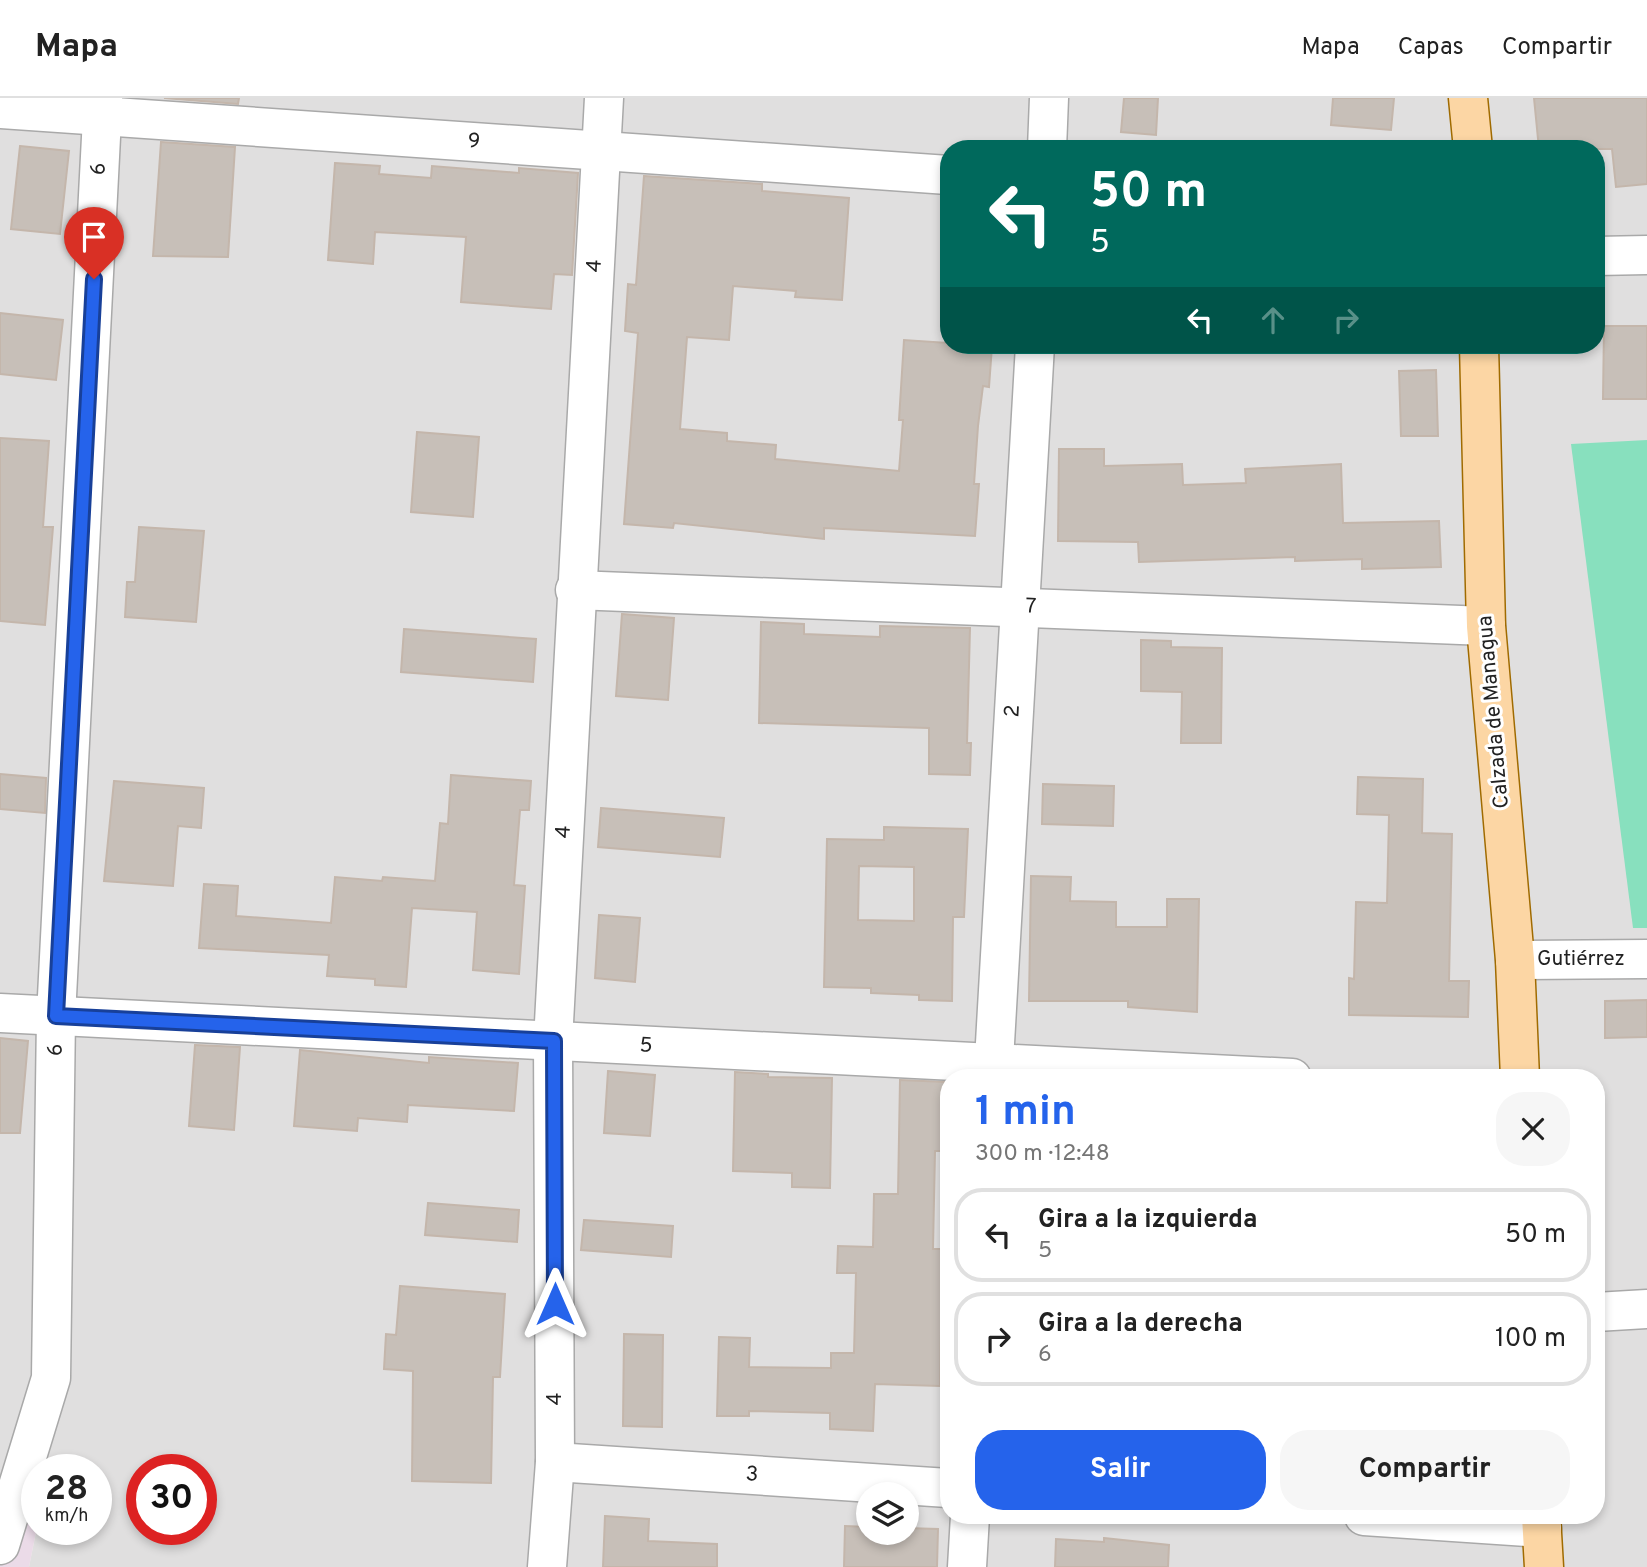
<!DOCTYPE html>
<html lang="es">
<head>
<meta charset="utf-8">
<style>
	:root { --surface:#fff; --page:#f6f6f6; --text:#222; --muted:#767676; --line:#e0e0e0; --accent:#2563eb }
	body { margin:0; font-family:Overpass,sans-serif; background:var(--page); color:var(--text); height:100vh; display:flex; flex-direction:column; font-size:26px; white-space:nowrap }
	* { box-sizing:border-box; margin:0 }
	p { font-size:23px; color:var(--muted) }
	.icon { flex:none; width:38px; height:38px; fill:none; stroke:currentColor; stroke-width:2; stroke-linecap:round; stroke-linejoin:round }
	.map { position:relative; flex:1; overflow:hidden }
	.sheet { position:absolute; left:940px; top:971px; width:665px; height:455px; display:flex; flex-direction:column; background:var(--surface); border-radius:28px; box-shadow:0 4px 10px #0003 }
	.sheet>* { flex:none }
	.banner { position:absolute; left:940px; top:42px; width:665px; height:214px; border-radius:28px; box-shadow:0 4px 10px #0003; background:#00695c; color:#fff; overflow:hidden }
	.buttons { position:absolute; left:856px; top:1384px; display:grid; gap:14px }
	.buttons a { display:grid; place-items:center; width:63px; height:63px; border-radius:50%; background:var(--surface); box-shadow:0 4px 10px #0003; font-size:35px }
	.speed { position:absolute; left:21px; top:1356px; display:flex; gap:14px; font-size:35px; font-weight:700; text-align:center }
	.speed>* { display:grid; place-content:center; width:91px; height:91px; border-radius:50%; background:var(--surface); box-shadow:0 4px 10px #0003; line-height:1 }
	.speed small { font-size:18px; font-weight:400 }
	.speed .limit { border:10px solid #d22; background:#fff; color:#111 }
	.pin { position:absolute; display:grid; place-items:center; width:60px; height:60px; color:#fff; margin:-72px -30px; border-radius:50% 50% 50% 0; rotate:-45deg; box-shadow:0 0 7px #0007 }
	.pin .icon { rotate:45deg }
	.me { position:absolute; width:77px; margin:-38px; rotate:0deg; stroke-linejoin:round; filter:drop-shadow(0 0 5px #0008) }
	.turn { display:flex; align-items:center; gap:24px; height:147px; padding:0 35px; font-size:32px }
	.turn .icon { width:91px; height:91px; stroke-width:2.5 }
	.turn b { display:block; font-size:49px; line-height:60px }
	.lanes { display:flex; align-items:center; height:66px; padding:0 35px; background:#0003; justify-content:center; gap:35px; direction:ltr }
	.lanes .off { opacity:.35 }
	.round { display:grid; place-items:center; flex:none; width:74px; height:74px; border-radius:28px; background:var(--page) }
	.summary { display:flex; align-items:center; justify-content:space-between; height:119px; padding:0 35px }
	h1 { font-size:42px; font-weight:700; line-height:52px; color:var(--accent) }
	.action { display:flex; gap:14px; margin-top:auto; padding:14px 35px }
	.action a { flex:1; height:80px; border-radius:28px; background:var(--accent); color:#fff; font-size:28px; font-weight:700; line-height:80px; text-align:center }
	.action a+a { background:var(--page); color:var(--text) }
	ul { padding:0; list-style:none }
	li { display:flex; align-items:center; gap:21px; height:94px; margin:0 14px 10px; padding:0 21px; border:4px solid var(--line); border-radius:28px }
	li div { flex:1 }
	li b { display:block; font-size:26px }
	li em { font-style:normal }
	header { display:flex; align-items:center; gap:42px; box-sizing:border-box; height:98px; padding:0 35px; background:var(--surface); border-bottom:2px solid var(--line) }
	header strong { font-size:33px }
	nav { display:flex; gap:38px; margin-inline-start:auto; font-size:24px }
	.map>svg:first-child { display:block }
	.residential { fill:#e0dfdf; fill-rule:evenodd }
	.industrial { fill:#ebdbe8 }
	.pitch { fill:#88e0be }
	.building { fill:#c7bfb8; stroke:#c4b6ab; stroke-width:2; fill-rule:evenodd }
	.lines { fill:none; stroke-linecap:round; stroke-linejoin:round }
	.minor-casing { stroke:#a9a9a9; stroke-width:41 }
	.major-casing { stroke:#a06b00; stroke-width:41 }
	.minor { stroke:#fff; stroke-width:38 }
	.major { stroke:#fcd6a4; stroke-width:38 }
	.route-casing { stroke:#184099; stroke-width:18 }
	.route { stroke:#2563eb; stroke-width:12 }
	.labels { text-anchor:middle; dominant-baseline:central; stroke-width:6; stroke-linejoin:round; paint-order:stroke }
	.street-label { font-size:21px; fill:#222; stroke:#fff }
</style>
</head>
<body>
<header>
<strong>Mapa</strong>
<nav><a>Mapa</a><a>Capas</a><a>Compartir</a></nav>
</header>
<div class="map">
<svg width="1647" height="1469" viewBox="0 0 1647 1469">
	<rect width="100%" height="100%" fill="#f2efe9"/>
	<path class="residential" d="M0,0H1647V1469H29L37,1429L96,1432V1372H37V1406L0,1403ZM948,51H1596V247H948ZM948,980H1596V1418H948ZM142,1372H201V1432H142ZM868,1396H906V1435H868Z"/>
	<path class="industrial" d="M0,1403L37,1406V1429L29,1469H0Z"/>
	<path class="pitch" d="M1647,342V830H1633L1571,346Z"/>
	<g class="building">
		<path d="M164,0H239L238,6Z"/>
		<path d="M1124,0H1158L1156,37L1121,34Z"/>
		<path d="M1333,0H1394L1391,32L1331,27Z"/>
		<path d="M1534,0H1647V86L1616,89L1612,51H1539Z"/>
		<path d="M161,44L235,49L228,159L153,158Z"/>
		<path d="M20,48L69,53L60,136L11,131Z"/>
		<path d="M335,65L380,68L379,76L431,80L432,68L519,75V70L578,75L572,177L554,176L551,211L461,204L466,139L375,134L373,166L328,162Z"/>
		<path d="M644,78L762,86V93L849,100L842,202L795,199L796,193L733,188L729,242L687,239L680,331L727,335V343L776,347L775,361L899,373L903,322H899L904,242L992,248L989,289L983,288L978,328L974,386H979L975,438L824,430V441L674,425L673,430L624,426L638,235L625,233L628,186L636,187Z"/>
		<path d="M0,215L63,222L56,282L0,276Z"/>
		<path d="M1604,228H1647V301H1603Z"/>
		<path d="M1436,272L1438,338H1401L1399,273Z"/>
		<path d="M417,334L479,339L473,419L411,414Z"/>
		<path d="M0,340L49,343L43,429H53L45,527L0,523Z"/>
		<path d="M1059,351H1104V368L1182,366L1183,387L1246,385L1245,371L1341,366L1343,425L1439,423L1441,469L1362,471V461L1295,463V459L1139,464L1138,444L1058,443Z"/>
		<path d="M139,429L204,433L196,524L125,519L127,484H135Z"/>
		<path d="M622,516L674,520L668,602L616,598Z"/>
		<path d="M761,524L804,526V536L880,539V528L970,530L967,645H971L970,677L929,676V630L759,625Z"/>
		<path d="M404,531L536,541L533,584L401,574Z"/>
		<path d="M1141,542L1171,543V549L1222,550L1221,645H1181L1182,594L1141,593Z"/>
		<path d="M0,676L46,680L45,715L0,711Z"/>
		<path d="M451,677L531,683L529,712H520L514,787L525,788L519,876L473,872L477,814L412,810L406,889L375,887V881L327,878L329,857L199,850L204,786L238,788L236,818L331,825L335,779L382,783L383,779L435,783L440,725L448,726Z"/>
		<path d="M1358,679L1423,681L1422,735L1452,736L1449,883H1469L1468,919L1349,917V880L1354,881L1356,804L1387,805L1389,717L1357,716Z"/>
		<path d="M114,683L204,690L201,730L178,728L173,788L104,783Z"/>
		<path d="M1043,686L1114,688L1113,728L1042,726Z"/>
		<path d="M601,710L724,720L720,759L598,749Z"/>
		<path d="M884,729L968,731L964,819H953L952,903L919,902V897L871,895V890L824,889L827,741L884,742ZM859,768L914,769V823L858,822Z"/>
		<path d="M1031,778L1071,779L1070,803L1116,804V829H1167V801H1199L1197,914L1128,909V903H1029Z"/>
		<path d="M599,817L640,820L635,884L595,880Z"/>
		<path d="M1647,902V939L1605,940V903Z"/>
		<path d="M0,940L28,943L20,1035H0Z"/>
		<path d="M195,947L240,949L234,1032L189,1028Z"/>
		<path d="M300,952L429,965V959L518,965L514,1013L408,1007L407,1024L358,1020L357,1033L294,1028Z"/>
		<path d="M608,973L655,977L650,1038L604,1035Z"/>
		<path d="M735,974L768,976V979L832,980L830,1090L792,1089V1075L733,1073Z"/>
		<path d="M900,982L946,984L944,1053H935L933,1151H948V1178H942L940,1288L875,1286L873,1333L830,1331V1315L749,1313V1318H717L719,1239L750,1240L749,1269L831,1270V1255H854L856,1175H837L838,1148L873,1149L874,1096H898Z"/>
		<path d="M428,1105L519,1112L517,1144L425,1137Z"/>
		<path d="M584,1122L673,1128L671,1159L581,1152Z"/>
		<path d="M400,1188L505,1196L500,1279H493L491,1385L412,1383L413,1273L384,1271L386,1236L396,1237Z"/>
		<path d="M624,1236L663,1237L662,1329L623,1328Z"/>
		<path d="M605,1418L649,1421L648,1443L717,1446V1469H603Z"/>
		<path d="M845,1428L868,1429V1435H906V1430L938,1431L937,1469H844Z"/>
		<path d="M1104,1440L1169,1447L1168,1469H1055L1056,1441L1104,1444Z"/>
	</g>
	<g class="lines">
		<defs>
			<g id="minor">
				<path d="M0,11L948,77"/>
				<path d="M1047,51L1049,0"/>
				<path d="M1596,158L1647,157"/>
				<path d="M575,492L1486,528"/>
				<path d="M1515,862L1647,861"/>
				<path d="M0,915L1292,980"/>
				<path d="M993,980L1035,247"/>
				<path d="M1596,1214L1647,1211"/>
				<path d="M555,1364L948,1390"/>
				<path d="M1364,1418L1542,1430"/>
				<path d="M0,1447L51,1280L56,918L103,0"/>
				<path d="M547,1469L555,1364L553,943L604,0"/>
				<path d="M967,1469L970,1418"/>
			</g>
			<g id="major">
				<path d="M1468,0L1473,51"/>
				<path d="M1479,247L1486,528L1515,862L1520,980"/>
				<path d="M1541,1418L1544,1469"/>
			</g>
		</defs>
		<use href="#minor" class="minor-casing"/>
		<use href="#major" class="major-casing"/>
		<use href="#minor" class="minor"/>
		<use href="#major" class="major"/>
	</g>
	<g class="lines">
		<defs>
			<path id="route" d="M94,181L56,918L554,943L555,1206"/>
		</defs>
		<use href="#route" class="route-casing"/>
		<use href="#route" class="route"/>
	</g>
	<g class="labels">
		<g class="street-label">
			<text transform="translate(474 44) rotate(4)">9</text>
			<text transform="translate(99 71) rotate(-87)">6</text>
			<text transform="translate(595 168) rotate(-87)">4</text>
			<text transform="translate(1031 509) rotate(2)">7</text>
			<text transform="translate(1013 613) rotate(-87)">2</text>
			<text transform="translate(1494 614) rotate(-95)">Calzada de Managua</text>
			<text transform="translate(564 734) rotate(-87)">4</text>
			<text x="1581" y="861">Gutiérrez</text>
			<text transform="translate(646 948) rotate(3)">5</text>
			<text transform="translate(56 952) rotate(-89)">6</text>
			<text transform="translate(555 1301) rotate(-90)">4</text>
			<text transform="translate(752 1377) rotate(4)">3</text>
		</g>
	</g>
</svg>
<div class="buttons">
<a><svg class="icon" aria-label="layers" viewBox="0 0 24 24"><path d="M12 4l9 5-9 5-9-5zM3 14l9 5 9-5"/></svg></a>
</div>
<div class="speed"><div>28<small>km/h</small></div><div class="limit">30</div></div>
<div class="pin" style="left:94px;top:181px;background:#d93025"><svg class="icon" aria-label="arrive" viewBox="0 0 24 24"><path d="M6 21V4h12l-3 4 3 4H6"/></svg></div>
<svg class="me" style="left:555px;top:1206px" viewBox="-20 -20 40 40"><path d="M0-17L14 15 0 8-14 15z" fill="#2563eb" stroke="#fff" stroke-width="4"/></svg>
<div class="banner">
<div class="turn"><svg class="icon" aria-label="left" viewBox="0 0 24 24"><path d="M17 20v-9H6M10 6l-5 5 5 5"/></svg><div><b>50 m</b>5</div></div>
<div class="lanes"><svg class="icon" aria-label="left" viewBox="0 0 24 24"><path d="M17 20v-9H6M10 6l-5 5 5 5"/></svg><svg class="icon off" aria-label="ahead" viewBox="0 0 24 24"><path d="M12 20V5M6 11l6-6 6 6"/></svg><svg class="icon off" aria-label="right" viewBox="0 0 24 24"><path d="M7 20v-9h11M14 6l5 5-5 5"/></svg></div>
</div>
<section class="sheet">
<div class="summary"><div><h1>1 min</h1><p>300 m · 12:48</p></div><a class="round"><svg class="icon" aria-label="close" viewBox="0 0 24 24"><path d="M6 6l12 12M18 6L6 18"/></svg></a></div>
<ul>
<li><svg class="icon" aria-label="left" viewBox="0 0 24 24"><path d="M17 20v-9H6M10 6l-5 5 5 5"/></svg><div><b>Gira a la izquierda</b><p>5</p></div><em>50 m</em></li>
<li><svg class="icon" aria-label="right" viewBox="0 0 24 24"><path d="M7 20v-9h11M14 6l5 5-5 5"/></svg><div><b>Gira a la derecha</b><p>6</p></div><em>100 m</em></li>
</ul>
<div class="action"><a>Salir</a><a>Compartir</a></div>
</section>
</div>
</body>
</html>
